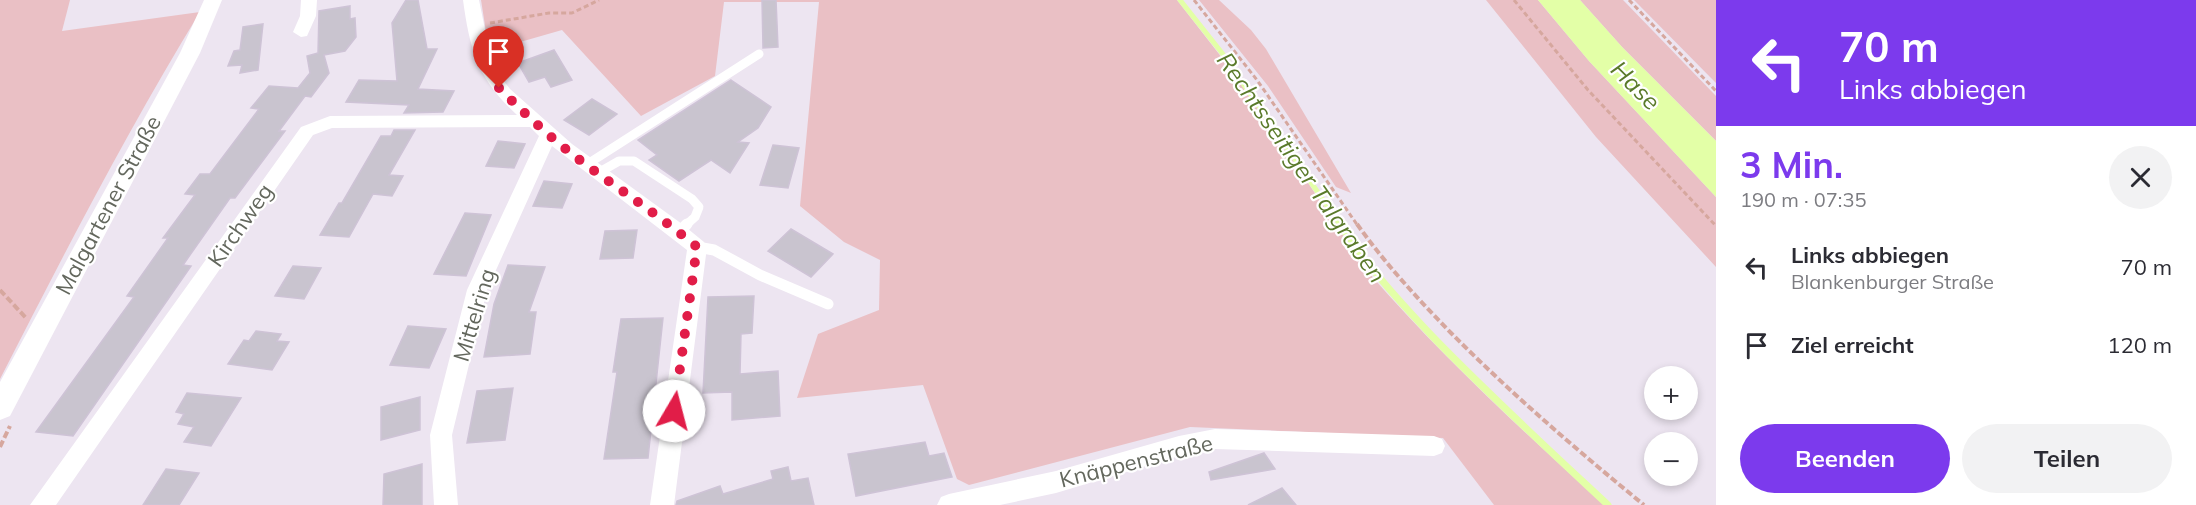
<!DOCTYPE html>
<html lang="de">
<head>
<meta charset="utf-8">
<style>
	:root { --surface:#fff; --page:#f2f2f3; --text:#2b2b33; --muted:#7c7c81; --accent:#7c3aed }
	body { margin:0; font-family:Mulish,sans-serif; background:var(--page); color:var(--text); height:100vh; display:flex; flex-direction:column; font-size:22px; white-space:nowrap }
	* { box-sizing:border-box; margin:0 }
	p { font-size:20px; color:var(--muted) }
	.icon { flex:none; width:33px; height:33px; fill:none; stroke:currentColor; stroke-width:2; stroke-linecap:round; stroke-linejoin:round }
	.map { position:relative; flex:1; overflow:hidden }
	.side { display:flex; flex-direction:column; background:var(--surface); width:480px }
	.side>* { flex:none }
	.hud { background:#7c3aed; color:#fff; overflow:hidden }
	.buttons { position:absolute; left:1644px; top:366px; display:grid; gap:12px }
	.buttons a { display:grid; place-items:center; width:54px; height:54px; border-radius:50%; background:var(--surface); box-shadow:0 3px 9px #0003; font-size:30px }
	.pin { position:absolute; display:grid; place-items:center; width:51px; height:51px; color:#fff; margin:-62px -26px; border-radius:50% 50% 50% 0; rotate:-45deg; box-shadow:0 0 6px #0007 }
	.pin .icon { rotate:45deg }
	.me { position:absolute; width:66px; margin:-33px; rotate:8deg; stroke-linejoin:round; filter:drop-shadow(0 0 4px #0008) }
	.turn { display:flex; align-items:center; gap:21px; height:126px; padding:0 24px; font-size:27px }
	.turn .icon { width:78px; height:78px; stroke-width:2.5 }
	.turn b { display:block; font-size:42px; line-height:51px }
	.round { display:grid; place-items:center; flex:none; width:63px; height:63px; border-radius:32px; background:var(--page) }
	.headline { display:flex; align-items:center; justify-content:space-between; height:102px; padding:0 24px }
	h1 { font-size:36px; font-weight:700; line-height:45px; color:var(--accent) }
	.cta { display:flex; gap:12px; margin-top:auto; padding:12px 24px }
	.cta a { flex:1; height:69px; border-radius:36px; background:var(--accent); color:#fff; font-size:24px; font-weight:700; line-height:69px; text-align:center }
	.cta a+a { background:var(--page); color:var(--text) }
	ul { padding:0; list-style:none }
	li { display:flex; align-items:center; gap:18px; height:78px; padding:0 24px }
	li div { flex:1 }
	li b { display:block; font-size:22px }
	li em { font-style:normal }
	main { display:flex; flex:1; min-height:0 }
	.map>svg:first-child { display:block }
	.green { fill:#eac0c5 }
	.water { fill:#e3ffa7 }
	.lines { fill:none; stroke-linecap:round; stroke-linejoin:round }
	.stream-far1 { stroke:#e3ffa7; stroke-width:5 }
	.stream { stroke:#e3ffa7; stroke-width:7 }
	.building { fill:#c9c4cf; stroke:#cec3d6; stroke-width:1.5 }
	.path-far1 { stroke:#d6a79e; stroke-width:3; stroke-dasharray:5 3; stroke-linecap:butt }
	.path { stroke:#d6a79e; stroke-width:4; stroke-dasharray:7 3; stroke-linecap:butt }
	.service-far1 { stroke:#fff; stroke-width:9 }
	.service { stroke:#fff; stroke-width:11 }
	.minor { fill:#fff; fill-rule:evenodd }
	.tertiary { fill:#fff; fill-rule:evenodd }
	.route { stroke:#e11d48; stroke-width:10; stroke-dasharray:0 18 }
	.labels { text-anchor:middle; dominant-baseline:central; stroke-width:4.5; stroke-linejoin:round; paint-order:stroke }
	.street-label { font-size:22px; fill:#63675d; stroke:#fff }
	.water-label { font-size:24px; font-style:italic; fill:#5a7a2a; stroke:#fff }
</style>
</head>
<body>
<main>
<div class="map">
<svg width="1716" height="505" viewBox="0 0 1716 505">
	<rect width="100%" height="100%" fill="#ede5f1"/>
	<g class="green">
		<path d="M0,0H70L62,31L200,12C127,131 64,254 0,379Z"/>
		<path d="M481,0H1177L1233,72L1369,273C1441,356 1523,431 1604,505H1494L1443,438L1190,427L969,485L957,479L923,385L797,398L818,334L879,310L880,260L844,242L800,206L819,2H724L715,76L641,116L562,30L489,51Z"/>
		<path d="M1199,0H1219L1251,30L1266,49L1351,193L1336,187L1268,86Z"/>
		<path d="M1486,0H1538L1589,61L1716,197V267L1596,137Z"/>
		<path d="M1580,0H1623L1716,96V141L1623,48Z"/>
		<path d="M1634,0H1716V83Z"/>
	</g>
	<path class="water" d="M1538,0H1580L1623,48L1716,141V197L1589,61Z"/>
	<g class="lines">
		<path class="stream-far1" d="M1180,0L1222,53L1341,226"/>
		<path class="stream" d="M1340,224C1367,266 1399,301 1433,337C1489,395 1549,450 1608,505"/>
	</g>
	<g class="building">
		<path d="M406,0H418L427,49H437L418,89L454,91L443,112L404,113L409,105L346,102L359,80L397,81L392,23Z"/>
		<path d="M762,0H776L778,47L763,48Z"/>
		<path d="M350,6V19L355,18L356,37L345,51L324,55L329,73L311,97L305,96L279,131H285L235,198H230L183,265L191,266L73,436L36,432L134,297L127,296L168,238H163L195,195L185,194L200,174H210L259,109L251,108L269,86L298,88L310,73L307,56L318,53L319,11Z"/>
		<path d="M263,24L258,70L240,73L242,65L228,66L234,51L240,50L243,27Z"/>
		<path d="M554,50L572,80L551,87L545,77L529,82L518,63Z"/>
		<path d="M731,80L771,107L758,128L738,142L749,143L730,173L711,160L679,181L649,160L657,155L638,140Z"/>
		<path d="M592,99L617,114L589,135L564,120Z"/>
		<path d="M394,130H415L389,175L403,176L392,196L373,194L349,237L320,235L339,203H342L381,136H391Z"/>
		<path d="M498,141L525,144L514,168L486,166Z"/>
		<path d="M773,145L799,148L788,188L760,185Z"/>
		<path d="M544,181L572,184L562,208L533,206Z"/>
		<path d="M465,213L491,215L466,276L434,274Z"/>
		<path d="M791,229L833,254L811,277L768,251Z"/>
		<path d="M637,230L633,258L600,259L605,231Z"/>
		<path d="M508,265L545,267L529,312H536L530,354L484,357L494,304Z"/>
		<path d="M293,266L321,268L304,299L275,296Z"/>
		<path d="M754,296L752,333L741,334L740,374L778,371L780,416L732,420V392L703,393L708,297Z"/>
		<path d="M663,318L648,458L604,459L617,372H613L621,319Z"/>
		<path d="M408,326L446,329L429,368L390,365Z"/>
		<path d="M256,331L281,334L277,341L289,342L272,370L228,364L244,340L249,341Z"/>
		<path d="M513,388L505,440L467,443L477,391Z"/>
		<path d="M187,393L241,398L211,446L184,442L194,427L178,424L184,414L176,412Z"/>
		<path d="M420,397V430L381,440V407Z"/>
		<path d="M925,442L929,456L944,453L952,477L856,496L848,454Z"/>
		<path d="M1264,453L1275,469L1211,480L1209,472Z"/>
		<path d="M422,464V505H383L384,474Z"/>
		<path d="M788,467L791,481L808,478L814,505H676L677,501L720,486L723,494L773,479L771,471Z"/>
		<path d="M166,469L199,473L179,505H143Z"/>
		<path d="M1282,488L1296,505H1248Z"/>
	</g>
	<g class="lines">
		<g class="path-far1">
			<path d="M1194,0L1257,80L1358,226"/>
			<path d="M1514,0L1588,90L1716,226"/>
			<path d="M1629,0L1716,91"/>
			<path d="M490,23L549,13H572L599,0"/>
		</g>
		<g class="path">
			<path d="M1357,224C1386,265 1419,300 1453,335C1514,396 1578,451 1644,505"/>
			<path d="M0,290L26,318"/>
			<path d="M0,447L10,426"/>
		</g>
		<g class="service-far1">
			<path d="M586,165L759,54"/>
			<path d="M598,173L619,161H634L692,199L699,207L695,217L685,226"/>
		</g>
		<g class="service">
			<path d="M679,232L687,224"/>
			<path d="M697,247L714,250L760,275L828,304"/>
		</g>
		<g class="minor">
			<path d="M301,0H317L316,16L307,36L301,37L293,32L300,16Z"/>
			<path d="M463,0H479L490,54L496,71L510,89L572,144L682,224L704,242L707,247L674,505H650L687,250L552,146L487,290L452,435L458,505H434L430,435L467,290L539,136L530,127L332,128L313,135L56,505H30L301,127L330,116L517,115C478,79 470,51 463,0Z"/>
			<path d="M1215,429L1434,436L1442,439L1445,446L1442,453L1434,456L1215,449L1179,456L1056,493L1000,505H937L941,497L949,494L1056,471L1179,436Z"/>
		</g>
		<path class="tertiary" d="M204,0H222L200,53L10,416L0,420V382L180,53Z"/>
	</g>
	<g class="lines">
		<path class="route" d="M499,88C526,115 554,141 585,164C623,192 661,217 697,247L674,411"/>
	</g>
	<g class="labels">
		<g class="street-label">
			<text transform="translate(108 205) rotate(-62)">Malgartener Straße</text>
			<text transform="translate(240 225) rotate(-55)">Kirchweg</text>
			<text transform="translate(474 315) rotate(-73)">Mittelring</text>
			<text transform="translate(1136 461) rotate(-14)">Knäppenstraße</text>
		</g>
		<g class="water-label">
			<text transform="translate(1636 85) rotate(45)">Hase</text>
			<text transform="translate(1302 167) rotate(55)">Rechtsseitiger Talgraben</text>
		</g>
	</g>
</svg>
<div class="buttons">
<a>+</a>
<a>−</a>
</div>
<div class="pin" style="left:499px;top:88px;background:#d93025"><svg class="icon" aria-label="arrive" viewBox="0 0 24 24"><path d="M6 21V4h12l-3 4 3 4H6"/></svg></div>
<svg class="me" style="left:674px;top:411px" viewBox="-20 -20 40 40"><circle r="19" fill="#fff"/><path d="M0-13L10 11 0 6-10 11z" fill="#e11d48"/></svg>
</div>
<section class="side">
<div class="hud">
<div class="turn"><svg class="icon" aria-label="left" viewBox="0 0 24 24"><path d="M17 20v-9H6M10 6l-5 5 5 5"/></svg><div><b>70 m</b>Links abbiegen</div></div>
</div>
<div class="headline"><div><h1>3 Min.</h1><p>190 m · 07:35</p></div><a class="round"><svg class="icon" aria-label="close" viewBox="0 0 24 24"><path d="M6 6l12 12M18 6L6 18"/></svg></a></div>
<ul>
<li><svg class="icon" aria-label="left" viewBox="0 0 24 24"><path d="M17 20v-9H6M10 6l-5 5 5 5"/></svg><div><b>Links abbiegen</b><p>Blankenburger Straße</p></div><em>70 m</em></li>
<li><svg class="icon" aria-label="arrive" viewBox="0 0 24 24"><path d="M6 21V4h12l-3 4 3 4H6"/></svg><div><b>Ziel erreicht</b></div><em>120 m</em></li>
</ul>
<div class="cta"><a>Beenden</a><a>Teilen</a></div>
</section>
</main>
</body>
</html>
